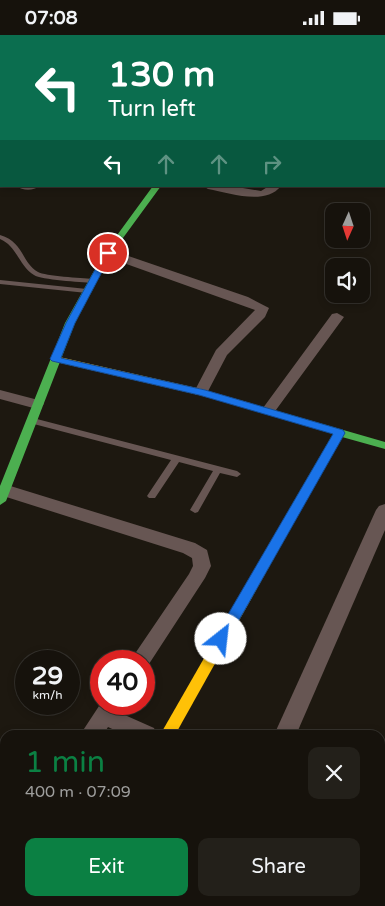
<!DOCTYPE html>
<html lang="en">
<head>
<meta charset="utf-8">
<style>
	:root { --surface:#16120c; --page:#23201a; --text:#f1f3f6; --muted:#9e9e9d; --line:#35322d; --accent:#0b8043 }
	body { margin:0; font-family:"Varela Round",sans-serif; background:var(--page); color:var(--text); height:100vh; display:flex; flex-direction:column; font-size:19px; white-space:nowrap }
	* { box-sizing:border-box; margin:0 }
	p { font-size:16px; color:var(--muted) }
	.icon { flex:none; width:28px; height:28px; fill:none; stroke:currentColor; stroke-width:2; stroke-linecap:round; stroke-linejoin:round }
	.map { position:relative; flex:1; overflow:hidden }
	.panel { position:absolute; left:0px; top:695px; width:385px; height:176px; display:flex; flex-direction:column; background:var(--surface); border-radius:15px 15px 0 0; box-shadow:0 2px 8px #0003,0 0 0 1px var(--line) }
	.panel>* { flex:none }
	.guide { position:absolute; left:0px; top:0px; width:385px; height:152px; box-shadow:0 2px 8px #0003,0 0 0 1px var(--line); background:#0b6e4f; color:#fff; overflow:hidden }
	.needle { width:32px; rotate:183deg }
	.fabs { position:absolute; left:325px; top:168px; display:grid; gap:10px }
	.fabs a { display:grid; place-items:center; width:45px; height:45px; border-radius:10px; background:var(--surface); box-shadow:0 2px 8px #0003,0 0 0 1px var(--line); font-size:25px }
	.speed { position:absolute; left:15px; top:615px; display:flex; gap:10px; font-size:25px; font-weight:700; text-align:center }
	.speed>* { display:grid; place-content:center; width:65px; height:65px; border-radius:50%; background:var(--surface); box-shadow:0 2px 8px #0003,0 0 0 1px var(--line); line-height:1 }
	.speed small { font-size:12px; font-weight:400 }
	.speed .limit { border:8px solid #d22; background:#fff; color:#111 }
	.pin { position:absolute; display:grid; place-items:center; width:42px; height:42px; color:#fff; margin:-21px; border:2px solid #fff; border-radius:50%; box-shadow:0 1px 5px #0007 }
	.me { position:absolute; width:55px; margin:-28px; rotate:29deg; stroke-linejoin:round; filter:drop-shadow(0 0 4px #0008) }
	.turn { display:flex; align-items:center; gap:18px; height:105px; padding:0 25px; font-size:22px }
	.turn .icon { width:65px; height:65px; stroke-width:2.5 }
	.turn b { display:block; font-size:35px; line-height:42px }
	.lanes { display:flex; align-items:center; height:48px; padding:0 25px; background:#0003; justify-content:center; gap:25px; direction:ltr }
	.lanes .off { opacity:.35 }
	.round { display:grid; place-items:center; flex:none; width:52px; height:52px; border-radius:10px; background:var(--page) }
	.head { display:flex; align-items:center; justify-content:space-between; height:85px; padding:0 25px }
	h1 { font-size:30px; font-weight:600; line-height:38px; color:var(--accent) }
	.action { display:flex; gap:10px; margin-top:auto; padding:10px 25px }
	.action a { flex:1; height:58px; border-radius:10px; background:var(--accent); color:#fff; font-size:20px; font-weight:600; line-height:58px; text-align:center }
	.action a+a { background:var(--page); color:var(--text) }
	.status { display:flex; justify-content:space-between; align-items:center; height:35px; padding:0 25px; background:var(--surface); direction:ltr }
	.status svg { height:14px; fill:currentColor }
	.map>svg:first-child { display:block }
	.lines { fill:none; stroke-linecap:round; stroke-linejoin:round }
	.lane { fill:#675653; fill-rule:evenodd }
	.street { fill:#675653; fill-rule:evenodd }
	.fast { fill:#4caf50; fill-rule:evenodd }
	.slow { fill:#ffc107; fill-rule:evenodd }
	.route { fill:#1a73e8; stroke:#114b97 }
</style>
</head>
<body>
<div class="status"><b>07:08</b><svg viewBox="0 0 49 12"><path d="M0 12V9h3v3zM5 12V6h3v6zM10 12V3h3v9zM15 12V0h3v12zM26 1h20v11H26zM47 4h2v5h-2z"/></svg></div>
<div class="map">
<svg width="385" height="871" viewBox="0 0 385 871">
	<rect width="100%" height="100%" fill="#1d1810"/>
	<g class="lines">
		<g class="lane">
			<path d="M0,200C24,207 21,227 38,237C45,241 82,243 92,244L95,246L92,248C81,247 41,245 34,240C19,231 17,211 0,204Z"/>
			<path d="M0,245L87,254L90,256L87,258L0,249Z"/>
			<path d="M33,383L237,436L241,439L237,442L220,438L198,477L195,478L190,475L213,436L179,427L155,463H149L147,461L171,425L30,388L29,386L30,384Z"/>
		</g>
		<g class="street">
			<path d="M175,0H193L194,1H176Z"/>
			<path d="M339,0H357L358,1H340Z"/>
			<rect x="384" y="3" width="1" height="4"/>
			<rect x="0" y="8" width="1" height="4"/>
			<path d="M384,55L385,56V62L384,61Z"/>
			<rect x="0" y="72" width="1" height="6"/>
			<rect x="0" y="98" width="1" height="6"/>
			<rect x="384" y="107" width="1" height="6"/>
			<path d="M17,151H39C34,156 22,156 17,151Z"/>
			<path d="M203,151H231L261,156L269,151H281C265,171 230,158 208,154Z"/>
			<path d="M108,214L248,262L269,273L265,282L227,320L206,360H196L194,357L216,315L255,275L104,221L102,218Z"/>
			<path d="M337,278L344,282L273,379H263L260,376L263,373L332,279Z"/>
			<path d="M0,355L42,366L44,369L37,374L0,364Z"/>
			<path d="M4,449L195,508L207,515L211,531L205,543L147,632L144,633V626H130L189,539L193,531L192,523L183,518L0,460V451Z"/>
			<path d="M385,469V495L296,700H274L376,475L379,471Z"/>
			<path d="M101,668L122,669L118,677L154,693L157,700H125L108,692L103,700H80Z"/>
			<path d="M380,777L385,779V801L380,799Z"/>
			<path d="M53,866H78L76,871H51Z"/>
			<path d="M191,866H216L214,871H189Z"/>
			<path d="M326,866H350L348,871H324Z"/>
		</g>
		<g class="fast">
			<path d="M153,151H161L112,218L75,288L6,466L0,470V451L65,288L104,218Z"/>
			<path d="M246,367L385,407V414L342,402L291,492H283L281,489L333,399L242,372L241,370L242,368Z"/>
		</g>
		<g class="slow">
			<path d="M55,321L201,354L250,368L251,370L246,373L199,360L52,326L50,324Z"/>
			<path d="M287,485L291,486L293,489L175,700H160L281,489L283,486Z"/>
		</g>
	</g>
	<path class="route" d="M108,215L112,218L75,288L61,323L205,355L343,395L345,398L226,608H216L214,604L216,600L333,399L199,360L52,326L50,324L66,288L104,218Z"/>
</svg>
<div class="fabs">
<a><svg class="needle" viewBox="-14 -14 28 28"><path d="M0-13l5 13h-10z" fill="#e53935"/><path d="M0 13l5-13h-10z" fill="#9e9e9d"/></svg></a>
<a><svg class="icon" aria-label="sound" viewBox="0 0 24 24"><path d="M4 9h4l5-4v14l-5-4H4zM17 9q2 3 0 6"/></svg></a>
</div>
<div class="speed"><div>29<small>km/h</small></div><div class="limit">40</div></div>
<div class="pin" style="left:108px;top:218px;background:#d93025"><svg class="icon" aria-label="arrive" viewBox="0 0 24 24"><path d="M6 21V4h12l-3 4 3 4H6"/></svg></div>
<svg class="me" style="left:221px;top:604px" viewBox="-20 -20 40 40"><circle r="19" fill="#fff"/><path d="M0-13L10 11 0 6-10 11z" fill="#1a73e8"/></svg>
<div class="guide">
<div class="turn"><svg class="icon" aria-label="left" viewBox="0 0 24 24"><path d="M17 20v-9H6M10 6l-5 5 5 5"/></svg><div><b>130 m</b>Turn left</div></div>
<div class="lanes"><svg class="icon" aria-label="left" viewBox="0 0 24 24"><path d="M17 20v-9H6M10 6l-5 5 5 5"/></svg><svg class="icon off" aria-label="ahead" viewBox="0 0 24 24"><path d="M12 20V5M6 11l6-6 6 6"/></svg><svg class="icon off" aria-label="ahead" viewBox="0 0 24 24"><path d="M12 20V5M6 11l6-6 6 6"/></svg><svg class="icon off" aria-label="right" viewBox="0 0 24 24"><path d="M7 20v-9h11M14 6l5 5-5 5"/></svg></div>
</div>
<section class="panel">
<div class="head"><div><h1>1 min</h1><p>400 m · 07:09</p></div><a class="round"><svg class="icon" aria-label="close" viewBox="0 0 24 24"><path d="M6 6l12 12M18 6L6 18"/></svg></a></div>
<div class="action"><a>Exit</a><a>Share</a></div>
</section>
</div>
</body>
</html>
